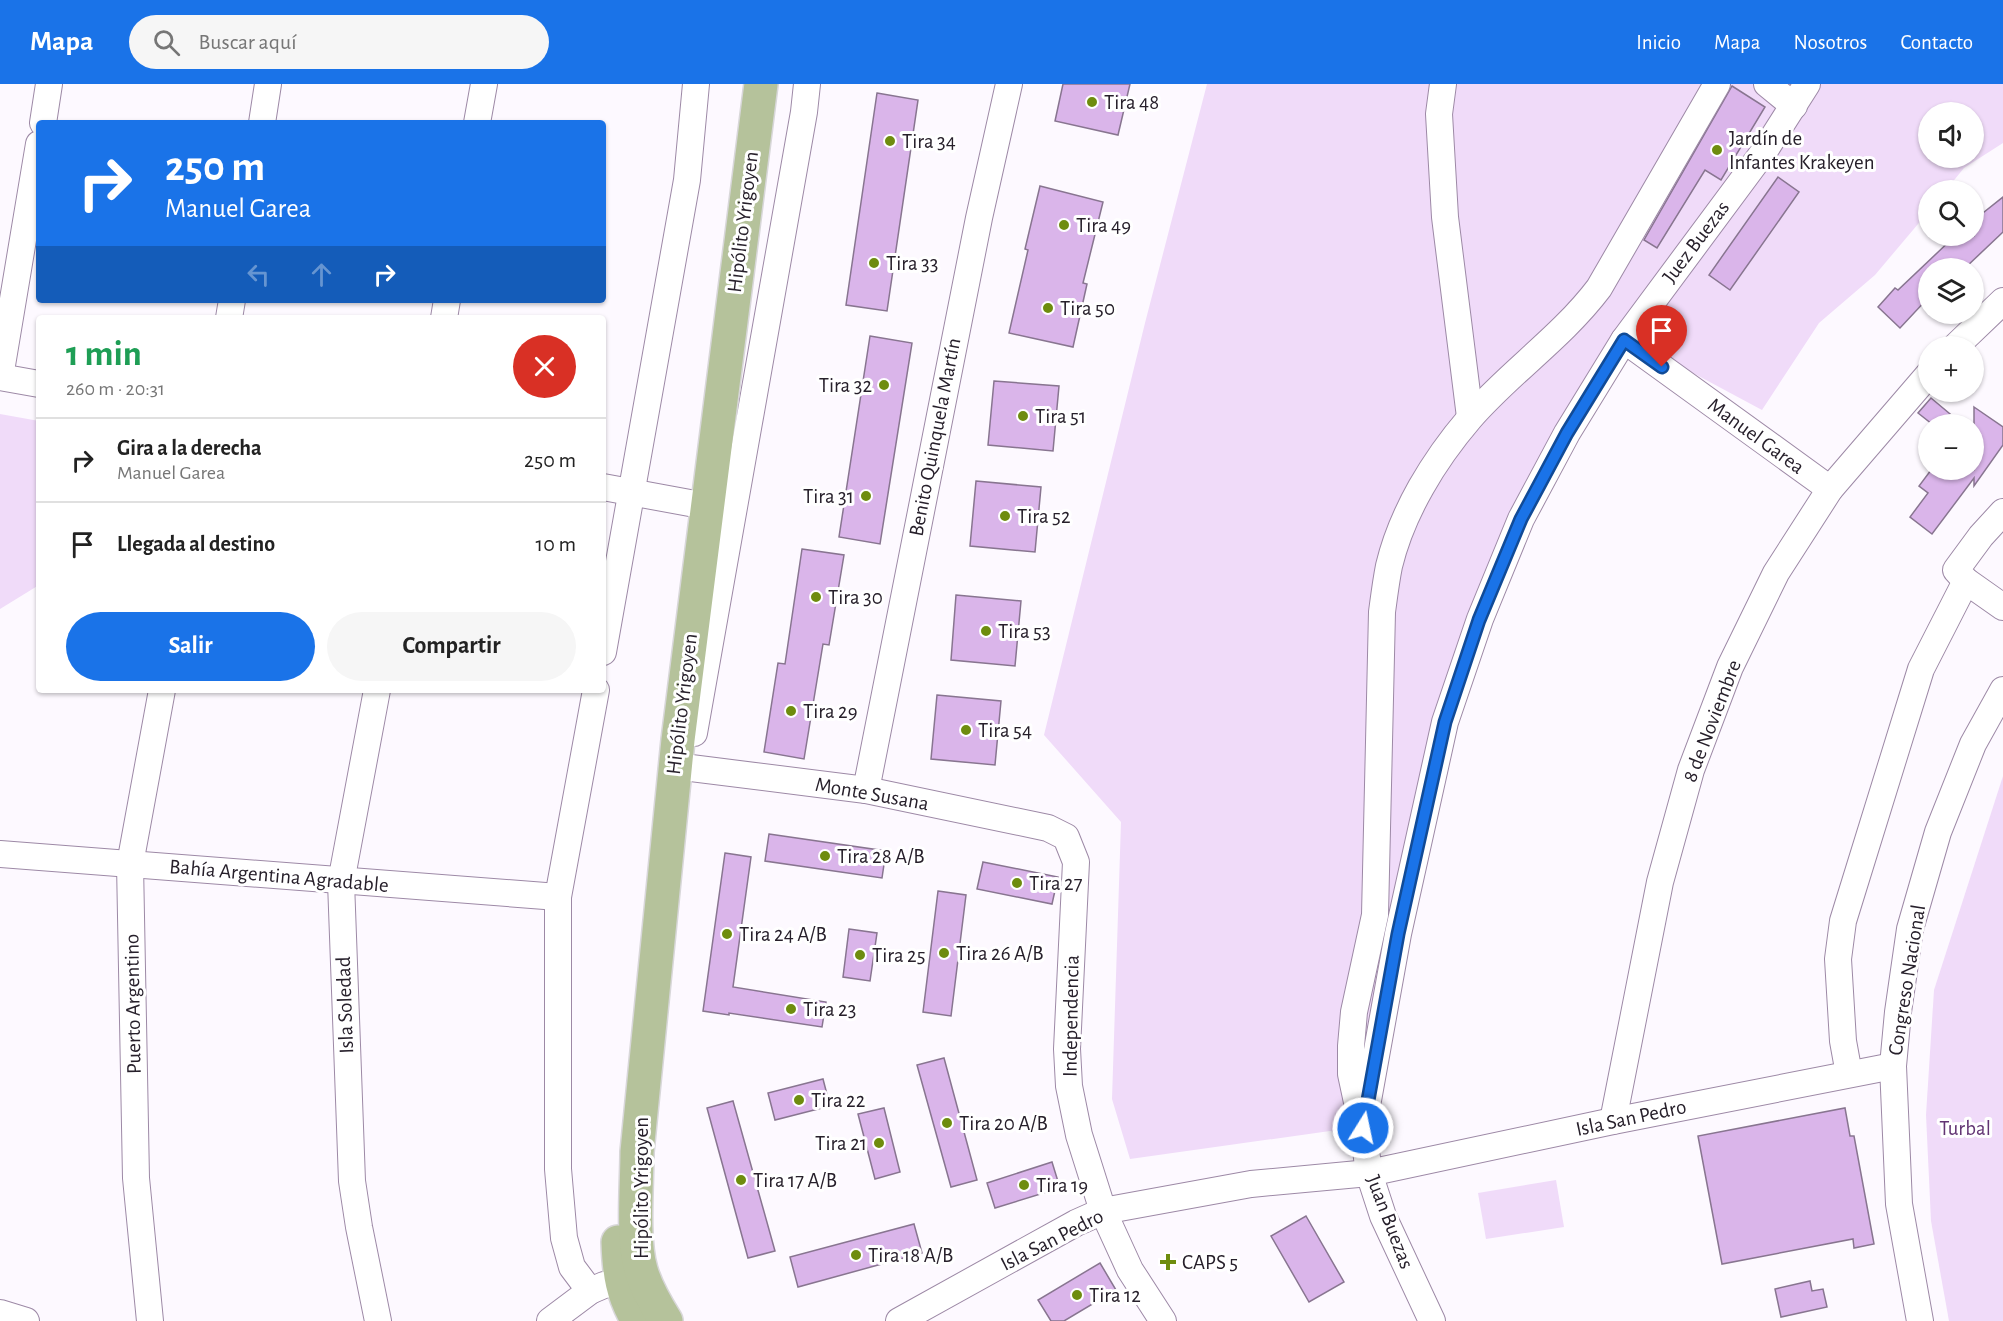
<!DOCTYPE html>
<html lang="es">
<head>
<meta charset="utf-8">
<style>
	:root { --surface:#fff; --page:#f6f6f6; --text:#222; --muted:#767676; --line:#e0e0e0; --accent:#1a73e8 }
	body { margin:0; font-family:"Alegreya Sans",sans-serif; background:var(--page); color:var(--text); height:100vh; display:flex; flex-direction:column; font-size:22px; white-space:nowrap }
	* { box-sizing:border-box; margin:0 }
	p { font-size:20px; color:var(--muted) }
	.icon { flex:none; width:33px; height:33px; fill:none; stroke:currentColor; stroke-width:2; stroke-linecap:round; stroke-linejoin:round }
	.map { position:relative; flex:1; overflow:hidden }
	.panel { position:absolute; left:36px; top:231px; width:570px; height:378px; display:flex; flex-direction:column; background:var(--surface); border-radius:6px; box-shadow:0 2px 4px #0004 }
	.panel>* { flex:none }
	.top-card { position:absolute; left:36px; top:36px; width:570px; height:183px; border-radius:6px; box-shadow:0 2px 4px #0004; background:#1a73e8; color:#fff; overflow:hidden }
	.fabs { position:absolute; left:1918px; top:18px; display:grid; gap:12px }
	.fabs a { display:grid; place-items:center; width:66px; height:66px; border-radius:50%; background:var(--surface); box-shadow:0 2px 4px #0004; font-size:30px }
	.pin { position:absolute; display:grid; place-items:center; width:51px; height:51px; color:#fff; margin:-62px -26px; border-radius:50% 50% 50% 0; rotate:-45deg; box-shadow:0 0 6px #0007 }
	.pin .icon { rotate:45deg }
	.me { position:absolute; width:66px; margin:-33px; rotate:10deg; stroke-linejoin:round; filter:drop-shadow(0 0 4px #0008) }
	.turn { display:flex; align-items:center; gap:21px; height:126px; padding:0 30px; font-size:27px }
	.turn .icon { width:78px; height:78px; stroke-width:2.5 }
	.turn b { display:block; font-size:42px; line-height:51px }
	.lanes { display:flex; align-items:center; height:57px; padding:0 30px; background:#0003; justify-content:center; gap:30px; direction:ltr }
	.lanes .off { opacity:.35 }
	.round { display:grid; place-items:center; flex:none; width:63px; height:63px; border-radius:32px; background:var(--page) }
	.headline { display:flex; align-items:center; justify-content:space-between; height:102px; padding:0 30px }
	h1 { font-size:36px; font-weight:600; line-height:45px; color:#1e9e55 }
	.primary-button { display:flex; gap:12px; margin-top:auto; padding:12px 30px }
	.primary-button a { flex:1; height:69px; border-radius:36px; background:var(--accent); color:#fff; font-size:24px; font-weight:600; line-height:69px; text-align:center }
	.primary-button a+a { background:var(--page); color:var(--text) }
	ul { padding:0; list-style:none }
	li { display:flex; align-items:center; gap:18px; height:84px; padding:0 30px; border-top:2px solid var(--line) }
	li div { flex:1 }
	li b { display:block; font-size:22px }
	li em { font-style:normal }
	header { display:flex; align-items:center; gap:36px; box-sizing:border-box; height:84px; padding:0 30px; background:var(--accent); color:#fff }
	header strong { font-size:28px }
	nav { display:flex; gap:33px; margin-inline-start:auto; font-size:21px }
	.search { width:420px; height:54px; background:var(--page); display:flex; align-items:center; gap:15px; box-sizing:border-box; padding:0 21px; border-radius:33px; color:var(--muted); font-size:22px }
	.map>svg:first-child { display:block }
	.green { fill:#f0dbf9; fill-rule:evenodd }
	.building { fill:#dab5ea; stroke:#887590; stroke-width:1.5 }
	.lines { fill:none; stroke-linecap:round; stroke-linejoin:round }
	.minor-casing { stroke:#9d89a6; stroke-width:28 }
	.major-casing { stroke:#d8d7d9; stroke-width:36 }
	.minor { stroke:#fff; stroke-width:26 }
	.major { stroke:#b5c29b; stroke-width:33 }
	.route-casing { stroke:#114b97; stroke-width:15 }
	.route { stroke:#1a73e8; stroke-width:10 }
	.poi-dot { fill:#6e8c0e; stroke:#fff; stroke-width:2 }
	.labels { text-anchor:middle; dominant-baseline:central; stroke-width:6; stroke-linejoin:round; paint-order:stroke }
	.poi-label { font-size:21px; fill:#27202b; stroke:#fff; text-anchor:start }
	.street-label { font-size:21px; fill:#27202b; stroke:#fff }
	.park-label { font-size:21px; fill:#623473; stroke:#fff }
</style>
</head>
<body>
<header>
<strong>Mapa</strong>
<div class="search"><svg class="icon" aria-label="search" viewBox="0 0 24 24"><circle cx="10" cy="10" r="6"/><path d="M15 15l6 6"/></svg>Buscar aquí</div>
<nav><a>Inicio</a><a>Mapa</a><a>Nosotros</a><a>Contacto</a></nav>
</header>
<div class="map">
<svg width="2003" height="1237" viewBox="0 0 2003 1237">
	<rect width="100%" height="100%" fill="#fdf9ff"/>
	<g class="green">
		<path d="M1207,0H2003V59L1964,84L1946,106H1929V127L1875,191L1819,239L1762,326L1624,252L1518,433L1442,636L1370,1055L1330,1047L1130,1075L1112,1015L1121,738L1044,651L1145,239ZM1929,28H1974V74H1929Z"/>
		<path d="M0,330L39,337V501L0,525Z"/>
		<path d="M2003,692V1237H1949L1931,1137L1926,1031L1934,906Z"/>
		<path d="M1556,1096L1564,1143L1486,1155L1478,1109Z"/>
	</g>
	<g class="building">
		<path d="M1063,0H1130L1118,51L1055,37Z"/>
		<path d="M1732,2L1765,23L1721,96L1705,86L1657,164L1644,156Z"/>
		<path d="M877,9L918,16L887,227L846,221Z"/>
		<path d="M1778,93L1799,108L1730,206L1709,191Z"/>
		<path d="M1040,102L1103,118L1083,199L1087,200L1073,263L1009,249L1028,166L1025,165Z"/>
		<path d="M2003,113V148L1965,184H1929V213L1900,244L1878,223L1895,204L1898,206L1955,152H1974V136Z"/>
		<path d="M870,252L912,259L880,460L839,453Z"/>
		<path d="M994,297L1059,302L1053,367L988,361Z"/>
		<path d="M1931,314L1962,340H1932L1918,329Z"/>
		<path d="M1974,323L2003,343V361L1974,402V394L1932,450L1910,433L1928,409L1919,402L1931,386H1974Z"/>
		<path d="M976,397L1041,403L1035,468L970,462Z"/>
		<path d="M802,465L844,471L829,561L823,560L804,675L764,668L778,579L785,580Z"/>
		<path d="M956,511L1021,517L1015,582L951,576Z"/>
		<path d="M937,611L1001,617L995,681L931,675Z"/>
		<path d="M769,750L886,767L882,794L765,777Z"/>
		<path d="M725,769L751,773L733,903L826,918L822,943L729,929V931L703,927Z"/>
		<path d="M983,778L1058,793L1052,820L977,805Z"/>
		<path d="M938,807L966,811L951,932L923,928Z"/>
		<path d="M849,845L877,849L870,897L843,893Z"/>
		<path d="M944,974L977,1096L951,1103L917,981Z"/>
		<path d="M823,995L830,1022L775,1036L768,1009Z"/>
		<path d="M733,1017L775,1167L748,1174L707,1024Z"/>
		<path d="M884,1024L900,1088L875,1095L858,1030Z"/>
		<path d="M1845,1024L1850,1052H1854L1874,1160L1854,1164L1853,1155L1722,1180L1698,1052Z"/>
		<path d="M1052,1078L1060,1104L995,1124L987,1099Z"/>
		<path d="M1306,1132L1344,1198L1309,1218L1271,1152Z"/>
		<path d="M914,1140L922,1169L798,1203L790,1173Z"/>
		<path d="M1100,1179L1116,1206L1064,1237H1051L1038,1216Z"/>
		<path d="M1810,1197L1812,1207L1823,1205L1827,1223L1781,1233L1775,1205Z"/>
	</g>
	<g class="lines">
		<defs>
			<g id="minor">
				<path d="M1443,0L1439,30L1445,133L1470,333"/>
				<path d="M1767,0L1794,22"/>
				<path d="M43,39L49,0"/>
				<path d="M262,39L268,0"/>
				<path d="M477,39L484,0"/>
				<path d="M229,234L232,216"/>
				<path d="M444,234L447,216"/>
				<path d="M1624,256L1830,405"/>
				<path d="M1956,262L2003,217"/>
				<path d="M0,293L39,60"/>
				<path d="M0,293L39,300"/>
				<path d="M603,403L706,422"/>
				<path d="M2003,428L1981,452L1956,486L1966,497L2003,523"/>
				<path d="M603,568L687,96L696,0"/>
				<path d="M377,606L341,798L352,1097L359,1143L378,1237"/>
				<path d="M694,649L804,28L807,0"/>
				<path d="M675,682L866,706L1048,744L1066,753L1076,778L1067,965L1069,1002L1079,1051L1103,1127L1130,1186L1163,1237"/>
				<path d="M866,706L979,134L1009,0"/>
				<path d="M0,770L558,813"/>
				<path d="M1849,990L1843,957L1838,875L1843,837L1921,585L1966,497"/>
				<path d="M1360,1032L1351,990V962L1354,928L1375,831L1382,528C1384,513 1386,497 1389,482C1402,428 1434,376 1470,334C1510,288 1562,253 1599,204L1717,0"/>
				<path d="M1613,1037L1660,798L1691,686L1730,583L1776,489L1830,405L1929,290"/>
				<path d="M590,1207L572,1183L564,1154L558,1085V813L596,606"/>
				<path d="M0,1229L26,1237"/>
				<path d="M150,1237L136,1094L130,780L162,606"/>
				<path d="M550,1237L590,1207L604,1201"/>
				<path d="M899,1237L1076,1139L1103,1127L1251,1100L1369,1089L1613,1037L1893,982"/>
				<path d="M1432,1237L1383,1132L1369,1089L1363,1044L1398,850L1445,638L1480,535L1521,435L1567,349L1624,256L1765,66L1807,0"/>
				<path d="M1920,1237L1899,1120L1893,982L1898,928L1910,845L1938,748L1973,660L2003,606"/>
			</g>
			<g id="major">
				<path d="M618,1158C619,1189 622,1211 638,1237"/>
				<path d="M666,1237C656,1221 646,1204 641,1186C632,1156 637,1100 637,1068L678,656L761,0"/>
			</g>
		</defs>
		<use href="#minor" class="minor-casing"/>
		<use href="#major" class="major-casing"/>
		<use href="#minor" class="minor"/>
		<use href="#major" class="major"/>
	</g>
	<g class="lines">
		<defs>
			<path id="route" d="M1363,1044L1398,850L1445,638L1479,536L1521,435L1567,349L1624,256L1662,283"/>
		</defs>
		<use href="#route" class="route-casing"/>
		<use href="#route" class="route"/>
	</g>
	<g class="poi-dot">
		<circle cx="1092" cy="18" r="6"/>
		<circle cx="890" cy="57" r="6"/>
		<circle cx="1717" cy="66" r="6"/>
		<circle cx="1064" cy="141" r="6"/>
		<circle cx="874" cy="179" r="6"/>
		<circle cx="1048" cy="224" r="6"/>
		<circle cx="884" cy="301" r="6"/>
		<circle cx="1023" cy="332" r="6"/>
		<circle cx="866" cy="412" r="6"/>
		<circle cx="1005" cy="432" r="6"/>
		<circle cx="816" cy="513" r="6"/>
		<circle cx="986" cy="547" r="6"/>
		<circle cx="791" cy="627" r="6"/>
		<circle cx="966" cy="646" r="6"/>
		<circle cx="825" cy="772" r="6"/>
		<circle cx="1017" cy="799" r="6"/>
		<circle cx="727" cy="850" r="6"/>
		<circle cx="944" cy="869" r="6"/>
		<circle cx="860" cy="871" r="6"/>
		<circle cx="791" cy="925" r="6"/>
		<circle cx="799" cy="1016" r="6"/>
		<circle cx="947" cy="1039" r="6"/>
		<circle cx="879" cy="1059" r="6"/>
		<circle cx="741" cy="1096" r="6"/>
		<circle cx="1024" cy="1101" r="6"/>
		<circle cx="856" cy="1171" r="6"/>
		<path d="M1165 1169h6v6h6v6h-6v6h-6v-6h-6v-6h6z"/>
		<circle cx="1077" cy="1211" r="6"/>
	</g>
	<g class="labels">
		<g class="poi-label">
			<text x="1104" y="18">Tira 48</text>
			<text x="1729" y="54">Jardín de<tspan x="1729" dy="24">Infantes Krakeyen</tspan></text>
			<text x="902" y="57">Tira 34</text>
			<text x="1076" y="141">Tira 49</text>
			<text x="886" y="179">Tira 33</text>
			<text x="1060" y="224">Tira 50</text>
			<text x="872" y="301" text-anchor="end">Tira 32</text>
			<text x="1035" y="332">Tira 51</text>
			<text x="854" y="412" text-anchor="end">Tira 31</text>
			<text x="1017" y="432">Tira 52</text>
			<text x="828" y="513">Tira 30</text>
			<text x="998" y="547">Tira 53</text>
			<text x="803" y="627">Tira 29</text>
			<text x="978" y="646">Tira 54</text>
			<text x="837" y="772">Tira 28 A/B</text>
			<text x="1029" y="799">Tira 27</text>
			<text x="739" y="850">Tira 24 A/B</text>
			<text x="956" y="869">Tira 26 A/B</text>
			<text x="872" y="871">Tira 25</text>
			<text x="803" y="925">Tira 23</text>
			<text x="811" y="1016">Tira 22</text>
			<text x="959" y="1039">Tira 20 A/B</text>
			<text x="867" y="1059" text-anchor="end">Tira 21</text>
			<text x="753" y="1096">Tira 17 A/B</text>
			<text x="1036" y="1101">Tira 19</text>
			<text x="868" y="1171">Tira 18 A/B</text>
			<text x="1182" y="1178">CAPS 5</text>
			<text x="1089" y="1211">Tira 12</text>
		</g>
		<g class="street-label">
			<text transform="translate(743 138) rotate(-83)">Hipólito Yrigoyen</text>
			<text transform="translate(1696 158) rotate(-53)">Juez Buezas</text>
			<text transform="translate(1756 352) rotate(36)">Manuel Garea</text>
			<text transform="translate(935 353) rotate(-79)">Benito Quinquela Martín</text>
			<text transform="translate(682 620) rotate(-83)">Hipólito Yrigoyen</text>
			<text transform="translate(1712 637) rotate(-69)">8 de Noviembre</text>
			<text transform="translate(872 710) rotate(10)">Monte Susana</text>
			<text transform="translate(279 792) rotate(5)">Bahía Argentina Agradable</text>
			<text transform="translate(1907 896) rotate(-81)">Congreso Nacional</text>
			<text transform="translate(133 920) rotate(-91)">Puerto Argentino</text>
			<text transform="translate(345 921) rotate(-92)">Isla Soledad</text>
			<text transform="translate(1071 932) rotate(-89)">Independencia</text>
			<text transform="translate(1631 1034) rotate(-12)">Isla San Pedro</text>
			<text transform="translate(641 1104) rotate(-90)">Hipólito Yrigoyen</text>
			<text transform="translate(1390 1138) rotate(69)">Juan Buezas</text>
			<text transform="translate(1052 1156) rotate(-27)">Isla San Pedro</text>
		</g>
		<g class="park-label">
			<text x="1965" y="1044">Turbal</text>
		</g>
	</g>
</svg>
<div class="fabs">
<a><svg class="icon" aria-label="sound" viewBox="0 0 24 24"><path d="M4 9h4l5-4v14l-5-4H4zM17 9q2 3 0 6"/></svg></a>
<a><svg class="icon" aria-label="search" viewBox="0 0 24 24"><circle cx="10" cy="10" r="6"/><path d="M15 15l6 6"/></svg></a>
<a><svg class="icon" aria-label="layers" viewBox="0 0 24 24"><path d="M12 4l9 5-9 5-9-5zM3 14l9 5 9-5"/></svg></a>
<a>+</a>
<a>−</a>
</div>
<div class="pin" style="left:1662px;top:283px;background:#d93025"><svg class="icon" aria-label="arrive" viewBox="0 0 24 24"><path d="M6 21V4h12l-3 4 3 4H6"/></svg></div>
<svg class="me" style="left:1363px;top:1044px" viewBox="-20 -20 40 40"><circle r="17" fill="#1a73e8" stroke="#fff" stroke-width="3"/><path d="M0-11L8 9 0 5-8 9z" fill="#fff"/></svg>
<div class="top-card">
<div class="turn"><svg class="icon" aria-label="right" viewBox="0 0 24 24"><path d="M7 20v-9h11M14 6l5 5-5 5"/></svg><div><b>250 m</b>Manuel Garea</div></div>
<div class="lanes"><svg class="icon off" aria-label="left" viewBox="0 0 24 24"><path d="M17 20v-9H6M10 6l-5 5 5 5"/></svg><svg class="icon off" aria-label="ahead" viewBox="0 0 24 24"><path d="M12 20V5M6 11l6-6 6 6"/></svg><svg class="icon" aria-label="right" viewBox="0 0 24 24"><path d="M7 20v-9h11M14 6l5 5-5 5"/></svg></div>
</div>
<section class="panel">
<div class="headline"><div><h1>1 min</h1><p>260 m · 20:31</p></div><a class="round" style="background:#d93025;color:#fff"><svg class="icon" aria-label="close" viewBox="0 0 24 24"><path d="M6 6l12 12M18 6L6 18"/></svg></a></div>
<ul>
<li><svg class="icon" aria-label="right" viewBox="0 0 24 24"><path d="M7 20v-9h11M14 6l5 5-5 5"/></svg><div><b>Gira a la derecha</b><p>Manuel Garea</p></div><em>250 m</em></li>
<li><svg class="icon" aria-label="arrive" viewBox="0 0 24 24"><path d="M6 21V4h12l-3 4 3 4H6"/></svg><div><b>Llegada al destino</b></div><em>10 m</em></li>
</ul>
<div class="primary-button"><a>Salir</a><a>Compartir</a></div>
</section>
</div>
</body>
</html>
